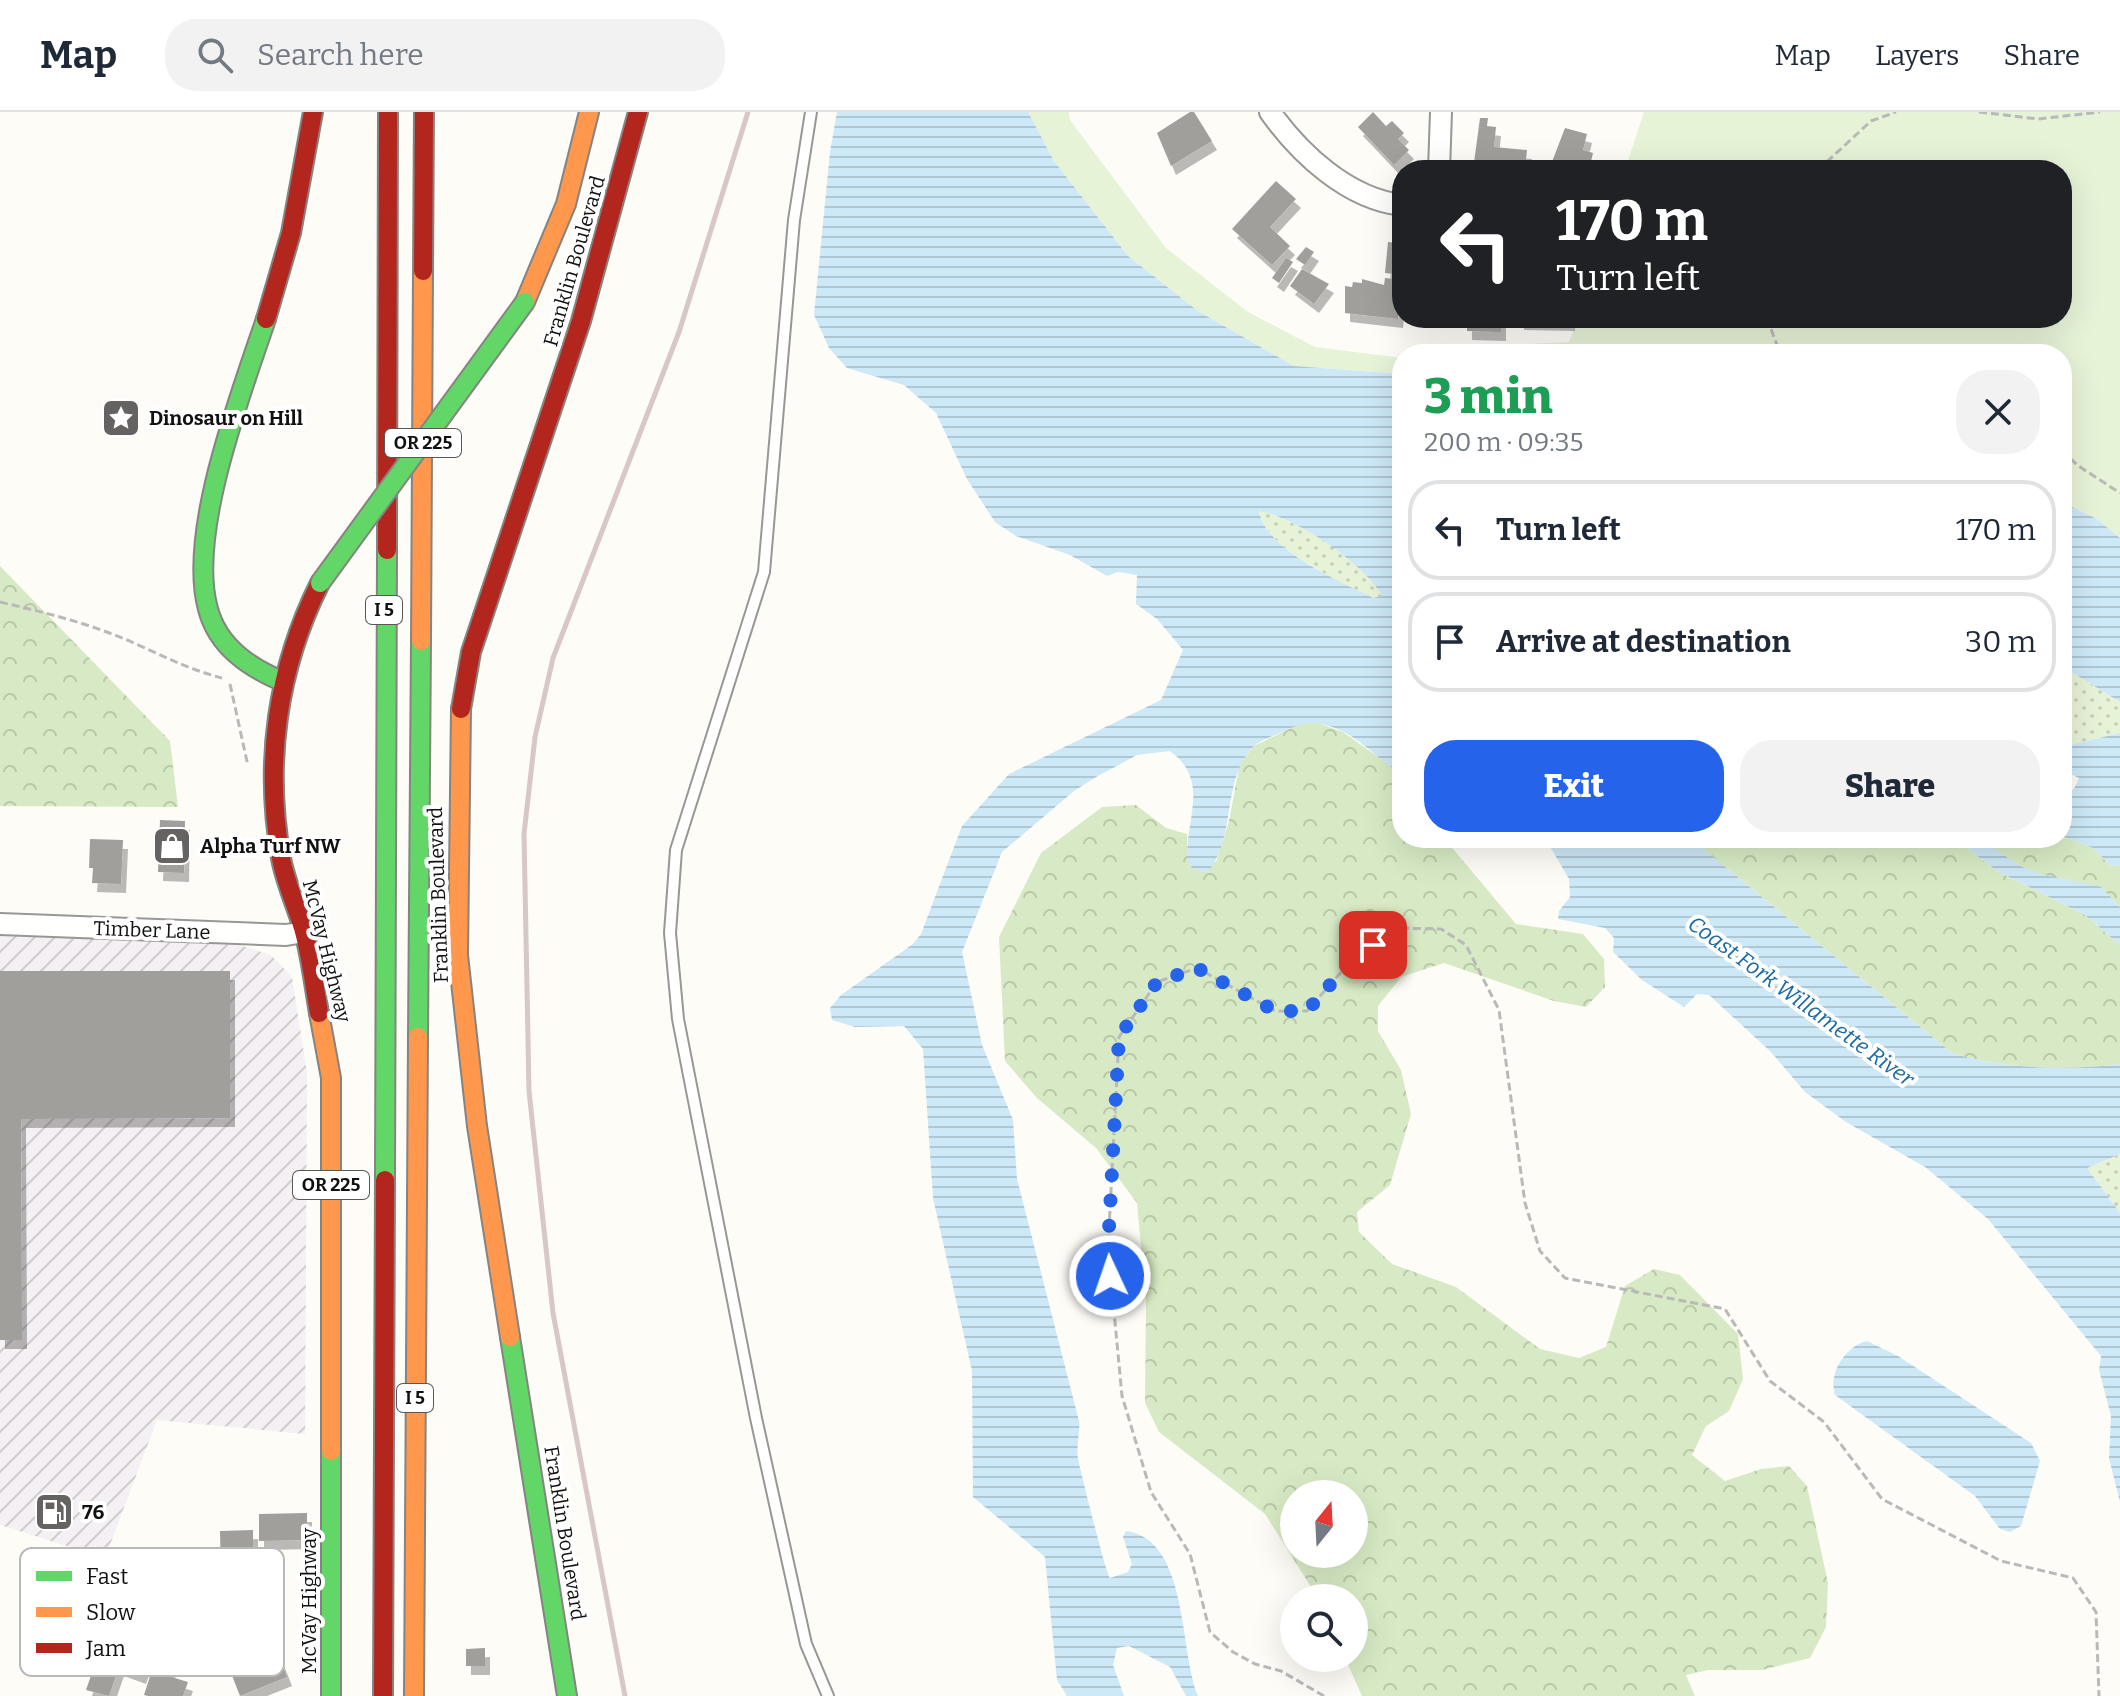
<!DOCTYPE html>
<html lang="en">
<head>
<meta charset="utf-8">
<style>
	:root { --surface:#fff; --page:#f2f2f3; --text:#1f2937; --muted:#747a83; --line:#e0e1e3; --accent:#2563eb }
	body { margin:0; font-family:Bitter,serif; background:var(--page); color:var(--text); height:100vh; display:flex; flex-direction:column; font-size:30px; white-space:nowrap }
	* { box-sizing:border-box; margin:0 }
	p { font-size:26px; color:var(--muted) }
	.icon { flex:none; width:44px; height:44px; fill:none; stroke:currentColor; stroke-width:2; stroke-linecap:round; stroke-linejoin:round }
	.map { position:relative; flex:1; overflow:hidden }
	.details { position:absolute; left:1392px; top:232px; width:680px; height:504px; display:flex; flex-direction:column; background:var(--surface); border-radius:32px; box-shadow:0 8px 32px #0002 }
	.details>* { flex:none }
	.top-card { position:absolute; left:1392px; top:48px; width:680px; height:168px; border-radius:32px; box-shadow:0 8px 32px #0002; background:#202124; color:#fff; overflow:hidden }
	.needle { width:52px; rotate:18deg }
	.tools { position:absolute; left:1280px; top:1368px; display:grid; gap:16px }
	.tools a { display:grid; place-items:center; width:88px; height:88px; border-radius:50%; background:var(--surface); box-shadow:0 8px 32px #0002; font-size:40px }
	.pin { position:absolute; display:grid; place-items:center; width:68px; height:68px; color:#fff; margin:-34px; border-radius:16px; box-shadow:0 4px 12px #0006 }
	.me { position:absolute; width:88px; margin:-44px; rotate:357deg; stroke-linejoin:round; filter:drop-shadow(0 0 6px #0008) }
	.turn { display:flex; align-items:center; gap:28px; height:168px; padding:0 32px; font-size:36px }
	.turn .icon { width:104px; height:104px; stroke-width:2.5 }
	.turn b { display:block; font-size:56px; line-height:68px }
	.round { display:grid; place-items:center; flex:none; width:84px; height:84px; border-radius:32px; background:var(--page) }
	.headline { display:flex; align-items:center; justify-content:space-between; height:136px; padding:0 32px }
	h1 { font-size:48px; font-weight:800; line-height:60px; color:#1e9e55 }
	.action { display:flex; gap:16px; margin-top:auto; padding:16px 32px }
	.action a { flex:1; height:92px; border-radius:32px; background:var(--accent); color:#fff; font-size:32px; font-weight:800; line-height:92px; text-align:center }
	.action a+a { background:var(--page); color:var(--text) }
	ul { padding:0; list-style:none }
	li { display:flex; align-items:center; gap:24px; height:100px; margin:0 16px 12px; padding:0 16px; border:4px solid var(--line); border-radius:32px }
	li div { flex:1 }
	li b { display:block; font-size:30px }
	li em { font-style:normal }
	header { display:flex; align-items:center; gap:48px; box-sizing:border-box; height:112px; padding:0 40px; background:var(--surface); border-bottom:2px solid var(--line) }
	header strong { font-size:38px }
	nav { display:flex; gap:44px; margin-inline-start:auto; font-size:28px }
	.search { width:560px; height:72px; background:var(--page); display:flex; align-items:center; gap:20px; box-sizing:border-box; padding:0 28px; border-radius:32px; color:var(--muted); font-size:30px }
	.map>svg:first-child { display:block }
	.industrial { fill:url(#industrial-furrows) }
	.grass { fill:url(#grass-dots) }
	.forest { fill:url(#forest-crowns); fill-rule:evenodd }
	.park { fill:#e7f3d7 }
	.water { fill:url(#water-rules); fill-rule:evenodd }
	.building { fill:#a19f9c; filter:url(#shadow) }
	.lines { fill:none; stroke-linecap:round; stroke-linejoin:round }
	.lane-casing { stroke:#979795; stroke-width:14 }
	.street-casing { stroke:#979795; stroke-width:24 }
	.fast-casing { stroke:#858482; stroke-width:22 }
	.slow-casing { stroke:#858482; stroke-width:22 }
	.jam-casing { stroke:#858482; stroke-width:22 }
	.path { stroke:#b9b9b8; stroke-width:3; stroke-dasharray:8 4; stroke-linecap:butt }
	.lane { stroke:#fffffe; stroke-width:10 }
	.street { stroke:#fffffe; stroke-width:20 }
	.fast { stroke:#63d668; stroke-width:18 }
	.slow { stroke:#ff974d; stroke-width:18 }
	.jam { stroke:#b3261e; stroke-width:18 }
	.rail { stroke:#d9c6c7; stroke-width:5 }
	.fast-bridge-casing { stroke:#858482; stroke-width:22; stroke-linecap:butt }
	.fast-bridge { stroke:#63d668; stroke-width:18 }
	.route { stroke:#2563eb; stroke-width:14; stroke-dasharray:0 25.2 }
	.labels { text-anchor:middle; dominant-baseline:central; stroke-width:8; stroke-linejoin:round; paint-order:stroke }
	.shield { fill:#fff; stroke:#585858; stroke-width:2 }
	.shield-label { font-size:18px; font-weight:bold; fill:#111 }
	.street-label { font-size:20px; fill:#111; stroke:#fff }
	.poi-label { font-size:20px; font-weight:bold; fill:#111; stroke:#fff; text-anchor:start }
	.water-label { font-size:22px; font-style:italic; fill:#1768a6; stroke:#fff }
	.key { fill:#fff; stroke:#b8b8b8; stroke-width:2 }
	.key-label { font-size:22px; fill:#111 }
</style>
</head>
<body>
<header>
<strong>Map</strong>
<div class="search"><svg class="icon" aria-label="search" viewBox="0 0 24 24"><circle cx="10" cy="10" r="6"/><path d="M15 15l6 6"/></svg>Search here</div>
<nav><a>Map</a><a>Layers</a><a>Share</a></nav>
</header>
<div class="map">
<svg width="2120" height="1584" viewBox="0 0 2120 1584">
	<defs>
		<pattern id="industrial-furrows" width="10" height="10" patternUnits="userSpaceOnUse" patternTransform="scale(2)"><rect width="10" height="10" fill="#f5f0f3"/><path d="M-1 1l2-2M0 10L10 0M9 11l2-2" fill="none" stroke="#d1cdcf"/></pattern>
		<pattern id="grass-dots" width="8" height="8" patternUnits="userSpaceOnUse" patternTransform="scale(2)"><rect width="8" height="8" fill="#e7f3d7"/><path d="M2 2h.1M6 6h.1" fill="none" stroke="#c5cfb8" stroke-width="1.8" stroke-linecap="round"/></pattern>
		<pattern id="forest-crowns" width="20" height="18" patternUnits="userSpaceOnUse" patternTransform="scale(2)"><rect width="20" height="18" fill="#d8eac5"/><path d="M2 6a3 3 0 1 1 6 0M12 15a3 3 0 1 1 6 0" fill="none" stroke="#b8c8a8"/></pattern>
		<pattern id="water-rules" width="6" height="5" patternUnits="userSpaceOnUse" patternTransform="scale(2)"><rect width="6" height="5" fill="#cde8f7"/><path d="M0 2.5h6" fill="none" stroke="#afc6d3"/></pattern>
		<filter id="shadow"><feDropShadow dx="5" dy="9" stdDeviation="0" flood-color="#0004"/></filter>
	</defs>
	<rect width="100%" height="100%" fill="#fdfcf7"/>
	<path class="industrial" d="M0,823L239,833L271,843L292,865L307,961L305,1322L157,1308L105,1446L0,1413Z"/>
	<g class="grass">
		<path d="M1259,398C1303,412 1357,443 1382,484L1373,487C1339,468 1266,439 1259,398Z"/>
		<path d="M2062,554L2120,590V621L2062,635Z"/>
		<path d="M2120,1042V1101L2087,1056Z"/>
	</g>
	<g class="forest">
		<path d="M0,454L170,629L178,695L0,694Z"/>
		<path d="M1315,610L1343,620L1402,662V726H1444L1516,812L1583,822L1604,847L1605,875L1586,895L1554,889L1444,851L1401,865L1378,894V919L1401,958L1411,1002L1390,1073L1357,1100L1359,1120L1392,1152L1456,1175L1540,1237L1579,1246L1606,1235L1625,1174L1654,1157L1680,1163L1738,1222L1743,1267L1729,1299L1706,1314L1692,1343L1725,1369L1761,1357L1789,1354L1807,1374L1828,1471L1826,1515L1810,1546L1762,1558H1708L1686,1563L1695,1584H1362L1345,1546H1354V1486H1318L1265,1402L1159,1320L1145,1291L1146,1189L1137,1091L1096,1036L1037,986L1005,949L999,825L1041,741L1102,695L1136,693L1166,716L1187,722V747L1216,750L1229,709L1240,651L1254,634L1299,612ZM1294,1382H1354V1442H1294Z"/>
		<path d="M2062,724L2093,736L2111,754L2120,753V795C2100,770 2068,770 2039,762C2017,756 1998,739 1979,726Z"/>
		<path d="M1690,726H1954L1997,759L2085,803L2120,833V952C2069,959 2001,957 1952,941Z"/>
	</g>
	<g class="park">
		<path d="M1028,0H1069L1070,8L1166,136L1248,200L1315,235L1402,246V262L1294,254L1198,199L1128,144L1054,49Z"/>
		<path d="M1644,0H2120V426L2097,407L2062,390V242H1474L1512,233L1569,230L1578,206H2062V58H1625Z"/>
	</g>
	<g class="water">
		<path d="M837,0H1028L1054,49L1128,144L1198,199L1294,254L1402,262V662C1381,650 1364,630 1342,619C1321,609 1304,609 1284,619C1274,624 1259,628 1252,636C1221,669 1237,726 1207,761L1192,756L1187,747C1186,706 1210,668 1170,639L1137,643L1096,665L1074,679L1002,740L962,840L982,933L1013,1008L1017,1067L1079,1309C1080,1321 1076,1336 1078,1347C1081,1361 1106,1462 1110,1466L1128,1460L1132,1452L1123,1425L1126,1419C1189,1427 1179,1540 1198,1584H1186L1170,1555L1129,1534L1117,1536L1113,1553L1124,1584H1067L1057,1568L1045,1445L973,1385L972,1259L933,1086L923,937L904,914L855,915L832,908L830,896L841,883L913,832L921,822L962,714L1009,662L1161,588L1183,538L1157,507L1136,492L1137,463L1118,460L1107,464L1070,443L1016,424L995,410L967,367L936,301L904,273L847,256L829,236L814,203L830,40ZM1259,399C1295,405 1364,451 1382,484L1373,486C1340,469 1266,439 1259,399Z"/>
		<path d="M2062,390L2097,407L2120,426V590L2062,554Z"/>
		<path d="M2120,621V753L2111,754L2093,736L2062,724V683L2074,677L2079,666L2062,658V635Z"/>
		<path d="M1545,726H1690L1952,941C2001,957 2069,959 2120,952V1042L2087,1056L2120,1101V1390L2109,1346L2111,1304L2099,1258L2101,1244L1988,1107L1925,1055L1846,1010L1805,980L1771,940L1709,883L1697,882L1684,895L1642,868L1613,840L1614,826L1605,816L1558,807L1559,799L1570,785L1569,767Z"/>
		<path d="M1954,726H1979L2020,754L2040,762L2101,775L2120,795V833L2085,803L1997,759Z"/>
		<path d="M1867,1229L1898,1244L2031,1331L2040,1349L2021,1414L2010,1420L2000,1417L1975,1384L1835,1283C1828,1262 1845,1234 1867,1229Z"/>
	</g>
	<g class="building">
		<path d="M1190,0H1194L1212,29L1171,54L1157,21Z"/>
		<path d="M1373,0L1386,14L1392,9L1404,21L1398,27L1409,38L1394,53L1358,15Z"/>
		<path d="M1480,6H1488L1487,14L1496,15L1494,35L1527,38L1525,58H1473Z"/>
		<path d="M1565,16L1587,22L1583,38L1593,41L1589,58L1550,55Z"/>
		<path d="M1276,69L1296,87L1270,115L1290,134L1272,153L1232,117Z"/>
		<path d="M1388,130L1402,131V163L1385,161Z"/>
		<path d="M1306,135L1314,140L1305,153L1296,147Z"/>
		<path d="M1286,146L1293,150L1279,171L1272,166Z"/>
		<path d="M1302,157L1329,172L1314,192L1290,174Z"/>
		<path d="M1385,166L1396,167L1395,173H1402L1398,207L1345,201V174L1352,175L1353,170L1362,171V167L1384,173Z"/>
		<path d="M1467,206H1501V220L1467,219Z"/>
		<path d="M1519,206H1570V210L1519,209Z"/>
		<path d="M160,708L185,709L184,761L158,760Z"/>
		<path d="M90,727L123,728L121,772L92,771L93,756H89Z"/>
		<path d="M0,859H230V1006L21,1007L22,1228H0Z"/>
		<path d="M307,1401V1428L259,1429V1402Z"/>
		<path d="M253,1418V1460L221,1461L220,1419Z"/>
		<path d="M166,1514L182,1520L168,1564L188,1570L183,1584H148L144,1583Z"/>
		<path d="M120,1518L141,1526L134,1546L146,1549L141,1563L119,1555L109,1584L86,1578L100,1537L112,1541Z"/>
		<path d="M485,1536V1554H466V1537Z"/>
		<path d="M278,1542L287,1565L240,1584L231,1561Z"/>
	</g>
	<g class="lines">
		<defs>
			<path id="lane" d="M811,0L794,108L764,460L676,738L670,821L678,907L756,1306L806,1532L828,1584"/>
			<g id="street">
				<path d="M1270,0C1300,42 1348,87 1402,93"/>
				<path d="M1439,58L1441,0"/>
				<path d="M0,812L286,823L304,820"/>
			</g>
			<g id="fast">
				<path d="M266,207C241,282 187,421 208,497C218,535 250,556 284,570"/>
				<path d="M418,925L421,529"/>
				<path d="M385,1068L387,438"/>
				<path d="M510,1225L567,1584"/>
				<path d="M331,1339V1584"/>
			</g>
			<g id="slow">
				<path d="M525,190L566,92L589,0"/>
				<path d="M421,529L423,159"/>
				<path d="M461,597L458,843L477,1014L510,1225"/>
				<path d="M319,901L331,966V1339"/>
				<path d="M414,1584L418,925"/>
			</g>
			<g id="jam">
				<path d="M423,159L424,0"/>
				<path d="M266,207L291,121L313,0"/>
				<path d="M387,438L388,0"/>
				<path d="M461,597L471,540L581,209L638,0"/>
				<path d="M319,901C314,873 311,843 303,816C296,793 285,769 281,746C264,651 277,557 320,471"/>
				<path d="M383,1584L385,1068"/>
			</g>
		</defs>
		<use href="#lane" class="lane-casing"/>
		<use href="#street" class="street-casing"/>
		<use href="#fast" class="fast-casing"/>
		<use href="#slow" class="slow-casing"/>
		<use href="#jam" class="jam-casing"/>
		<g class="path">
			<path d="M1979,0L2038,7L2100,0"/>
			<path d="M1818,58L1871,9L1896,0"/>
			<path d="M1767,206L1778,236L1787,241L1815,242"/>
			<path d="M2062,338L2077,353L2120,381"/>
			<path d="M0,490C47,501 92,512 136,532C165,545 191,558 222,566"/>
			<path d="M230,572L248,654"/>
			<path d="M1324,1584L1281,1559L1255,1552L1233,1540L1210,1520L1190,1442L1151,1380L1122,1284L1108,1136L1119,925L1157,870L1197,856L1275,899H1307L1350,850L1395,816L1441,817L1466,833L1499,898L1525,1091L1540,1139L1565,1166L1725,1197L1770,1269L1824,1310L1882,1387L2001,1449L2073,1466L2096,1500L2099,1584"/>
		</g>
		<use href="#lane" class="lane"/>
		<use href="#street" class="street"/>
		<use href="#fast" class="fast"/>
		<use href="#slow" class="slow"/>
		<use href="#jam" class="jam"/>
		<path class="rail" d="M625,1584L553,1201L529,979L524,722L535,625L553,546L679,220L748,0"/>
		<defs>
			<path id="fast-bridge" d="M320,471L525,190"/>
		</defs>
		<use href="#fast-bridge" class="fast-bridge-casing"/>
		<use href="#fast-bridge" class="fast-bridge"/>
	</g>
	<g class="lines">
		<path class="route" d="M1110,1164L1108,1136L1119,925L1157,870L1197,856L1275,899H1307L1350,850L1373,833"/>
	</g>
	<defs>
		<symbol id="sight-square" viewBox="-11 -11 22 22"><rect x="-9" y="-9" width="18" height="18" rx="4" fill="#646362" stroke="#fff"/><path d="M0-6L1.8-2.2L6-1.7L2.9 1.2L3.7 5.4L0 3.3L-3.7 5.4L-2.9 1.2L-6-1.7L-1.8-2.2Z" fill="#fff"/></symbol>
		<symbol id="shop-square" viewBox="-11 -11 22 22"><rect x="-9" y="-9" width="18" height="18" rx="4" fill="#646362" stroke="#fff"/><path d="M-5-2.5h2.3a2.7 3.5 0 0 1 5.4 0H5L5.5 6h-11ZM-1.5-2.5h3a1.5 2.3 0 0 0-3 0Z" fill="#fff"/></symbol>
		<symbol id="fuel-square" viewBox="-11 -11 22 22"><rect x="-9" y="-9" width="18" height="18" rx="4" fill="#646362" stroke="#fff"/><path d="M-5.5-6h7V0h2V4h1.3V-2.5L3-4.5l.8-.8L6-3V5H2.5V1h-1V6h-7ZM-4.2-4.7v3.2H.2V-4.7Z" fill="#fff"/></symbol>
	</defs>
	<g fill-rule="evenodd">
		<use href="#sight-square" x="99" y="284" width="44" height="44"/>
		<use href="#shop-square" x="150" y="712" width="44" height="44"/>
		<use href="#fuel-square" x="32" y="1378" width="44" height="44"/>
	</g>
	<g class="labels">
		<g class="shield">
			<rect x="385" y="317" width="76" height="28" rx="6"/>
			<rect x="366" y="484" width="36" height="28" rx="6"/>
			<rect x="293" y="1059" width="76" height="28" rx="6"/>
			<rect x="397" y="1272" width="36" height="28" rx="6"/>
		</g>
		<g class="shield-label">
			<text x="423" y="331">OR 225</text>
			<text x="384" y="498">I 5</text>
			<text x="331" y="1073">OR 225</text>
			<text x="415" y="1286">I 5</text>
		</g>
		<g class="street-label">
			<text transform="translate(574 149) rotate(-74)">Franklin Boulevard</text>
			<text transform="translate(438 783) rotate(-92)">Franklin Boulevard</text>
			<text transform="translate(152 818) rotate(2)">Timber Lane</text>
			<text transform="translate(327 839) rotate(76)">McVay Highway</text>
			<text transform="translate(565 1421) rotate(81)">Franklin Boulevard</text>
			<text transform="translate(309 1489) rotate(-90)">McVay Highway</text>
		</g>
		<g class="poi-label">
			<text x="149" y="306">Dinosaur on Hill</text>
			<text x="200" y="734">Alpha Turf NW</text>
			<text x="82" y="1400">76</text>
		</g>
		<g class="water-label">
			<text transform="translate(1801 889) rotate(36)">Coast Fork Willamette River</text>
		</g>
	</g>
	<rect x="20" y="1436" width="264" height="128" rx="12" class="key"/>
	<rect x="36" y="1459" width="36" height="10" fill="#63d668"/>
	<rect x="36" y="1495" width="36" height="10" fill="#ff974d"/>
	<rect x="36" y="1531" width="36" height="10" fill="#b3261e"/>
	<g class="key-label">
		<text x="86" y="1472">Fast</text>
		<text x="86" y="1508">Slow</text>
		<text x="86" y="1544">Jam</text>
	</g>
</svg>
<div class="tools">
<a><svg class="needle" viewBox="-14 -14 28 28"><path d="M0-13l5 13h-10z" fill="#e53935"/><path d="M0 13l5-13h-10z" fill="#747a83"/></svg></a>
<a><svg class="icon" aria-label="search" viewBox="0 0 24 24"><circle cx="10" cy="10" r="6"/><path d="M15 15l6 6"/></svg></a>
</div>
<div class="pin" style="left:1373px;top:833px;background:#d93025"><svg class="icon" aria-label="arrive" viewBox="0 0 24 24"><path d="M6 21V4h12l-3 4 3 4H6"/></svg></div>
<svg class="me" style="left:1110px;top:1164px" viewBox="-20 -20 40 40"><circle r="17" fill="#2563eb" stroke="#fff" stroke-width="3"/><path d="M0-11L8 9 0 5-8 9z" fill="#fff"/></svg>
<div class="top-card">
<div class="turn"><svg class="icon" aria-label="left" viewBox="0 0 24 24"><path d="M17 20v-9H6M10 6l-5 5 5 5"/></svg><div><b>170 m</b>Turn left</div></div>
</div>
<section class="details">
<div class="headline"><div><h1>3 min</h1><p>200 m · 09:35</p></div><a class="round"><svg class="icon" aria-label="close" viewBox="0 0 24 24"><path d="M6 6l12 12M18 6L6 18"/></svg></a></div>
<ul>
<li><svg class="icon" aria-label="left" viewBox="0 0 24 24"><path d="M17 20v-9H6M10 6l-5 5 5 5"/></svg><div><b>Turn left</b></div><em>170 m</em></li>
<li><svg class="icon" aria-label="arrive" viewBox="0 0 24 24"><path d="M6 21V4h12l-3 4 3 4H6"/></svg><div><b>Arrive at destination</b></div><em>30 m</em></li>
</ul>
<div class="action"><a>Exit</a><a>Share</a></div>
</section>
</div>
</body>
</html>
